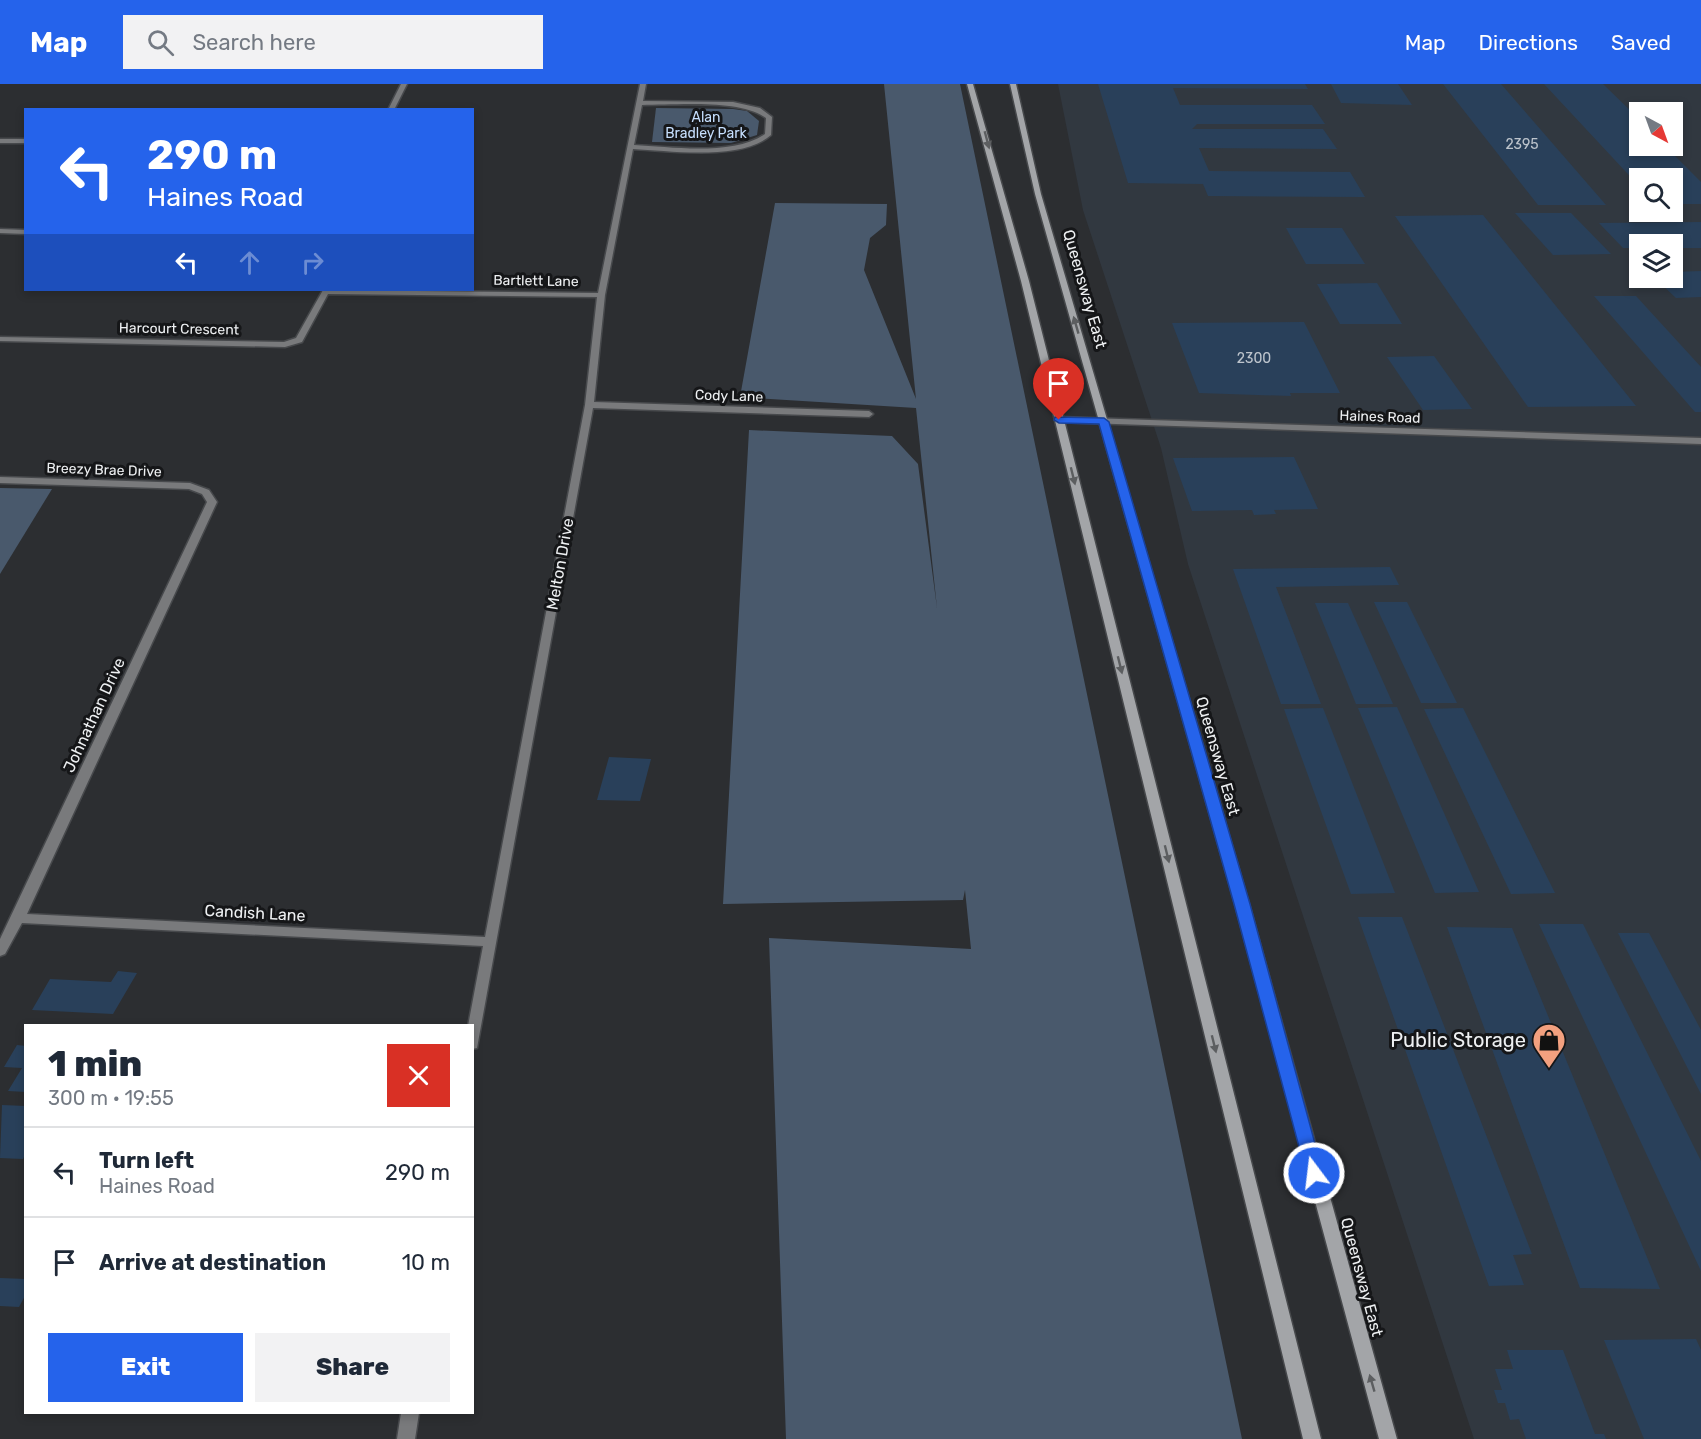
<!DOCTYPE html>
<html lang="en">
<head>
<meta charset="utf-8">
<style>
	:root { --surface:#fff; --page:#f2f2f3; --text:#1f2937; --muted:#747a83; --line:#e0e1e3; --accent:#2563eb }
	body { margin:0; font-family:Rubik,sans-serif; background:var(--page); color:var(--text); height:100vh; display:flex; flex-direction:column; font-size:22px; white-space:nowrap }
	* { box-sizing:border-box; margin:0 }
	p { font-size:20px; color:var(--muted) }
	.icon { flex:none; width:33px; height:33px; fill:none; stroke:currentColor; stroke-width:2; stroke-linecap:round; stroke-linejoin:round }
	.map { position:relative; flex:1; overflow:hidden }
	.side { position:absolute; left:24px; top:940px; width:450px; height:390px; display:flex; flex-direction:column; background:var(--surface); border-radius:0px; box-shadow:0 3px 9px #0003 }
	.side>* { flex:none }
	.top-card { position:absolute; left:24px; top:24px; width:450px; height:183px; border-radius:0px; box-shadow:0 3px 9px #0003; background:#2563eb; color:#fff; overflow:hidden }
	.needle { width:39px; rotate:139deg }
	.tools { position:absolute; left:1629px; top:18px; display:grid; gap:12px }
	.tools a { display:grid; place-items:center; width:54px; height:54px; border-radius:0px; background:var(--surface); box-shadow:0 3px 9px #0003; font-size:30px }
	.pin { position:absolute; display:grid; place-items:center; width:51px; height:51px; color:#fff; margin:-62px -26px; border-radius:50% 50% 50% 0; rotate:-45deg; box-shadow:0 0 6px #0007 }
	.pin .icon { rotate:45deg }
	.me { position:absolute; width:66px; margin:-33px; rotate:345deg; stroke-linejoin:round; filter:drop-shadow(0 0 4px #0008) }
	.turn { display:flex; align-items:center; gap:21px; height:126px; padding:0 24px; font-size:27px }
	.turn .icon { width:78px; height:78px; stroke-width:2.5 }
	.turn b { display:block; font-size:42px; line-height:51px }
	.lanes { display:flex; align-items:center; height:57px; padding:0 24px; background:#0003; justify-content:center; gap:30px; direction:ltr }
	.lanes .off { opacity:.35 }
	.round { display:grid; place-items:center; flex:none; width:63px; height:63px; border-radius:0px; background:var(--page) }
	.summary { display:flex; align-items:center; justify-content:space-between; height:102px; padding:0 24px }
	h1 { font-size:36px; font-weight:800; line-height:45px }
	.primary-button { display:flex; gap:12px; margin-top:auto; padding:12px 24px }
	.primary-button a { flex:1; height:69px; border-radius:0px; background:var(--accent); color:#fff; font-size:24px; font-weight:800; line-height:69px; text-align:center }
	.primary-button a+a { background:var(--page); color:var(--text) }
	ul { padding:0; list-style:none }
	li { display:flex; align-items:center; gap:18px; height:90px; padding:0 24px; border-top:2px solid var(--line) }
	li div { flex:1 }
	li b { display:block; font-size:22px }
	li em { font-style:normal }
	header { display:flex; align-items:center; gap:36px; box-sizing:border-box; height:84px; padding:0 30px; background:var(--accent); color:#fff }
	header strong { font-size:28px }
	nav { display:flex; gap:33px; margin-inline-start:auto; font-size:21px }
	.search { width:420px; height:54px; background:var(--page); display:flex; align-items:center; gap:15px; box-sizing:border-box; padding:0 21px; border-radius:0px; color:var(--muted); font-size:22px }
	.map>svg:first-child { display:block }
	.built { fill:#313840; fill-rule:evenodd }
	.green { fill:#49596c }
	.building { fill:#29405a }
	.lines { fill:none; stroke-linecap:round; stroke-linejoin:round }
	.minor-casing { stroke:#47494c; stroke-width:3 }
	.secondary-casing { stroke:#47494c; stroke-width:3 }
	.minor { fill:#797a7c; fill-rule:evenodd }
	.secondary { fill:#a3a5a8; fill-rule:evenodd }
	.oneway { fill:#5c5e60 }
	.route { fill:#2563eb; stroke:#184099; stroke-width:1.5 }
	.labels { text-anchor:middle; dominant-baseline:central; stroke-width:6; stroke-linejoin:round; paint-order:stroke }
	.far-park-label { font-size:14px; fill:#c6dffe; stroke:#151618 }
	.number-label { font-size:14px; fill:#bdc4cc }
	.far-street-label { font-size:14px; fill:#eef0f2; stroke:#151618 }
	.street-label { font-size:16px; fill:#eef0f2; stroke:#151618 }
	.near-poi-label { font-size:20px; fill:#eef0f2; stroke:#151618; text-anchor:end }
</style>
</head>
<body>
<header>
<strong>Map</strong>
<div class="search"><svg class="icon" aria-label="search" viewBox="0 0 24 24"><circle cx="10" cy="10" r="6"/><path d="M15 15l6 6"/></svg>Search here</div>
<nav><a>Map</a><a>Directions</a><a>Saved</a></nav>
</header>
<div class="map">
<svg width="1701" height="1355" viewBox="0 0 1701 1355">
	<rect width="100%" height="100%" fill="#2c2e31"/>
	<path class="built" d="M1058,0H1701V1355H1474L1188,480L1161,364L1083,126ZM1640,28H1672V62H1640ZM1640,94H1672V128H1640ZM1640,160H1672V194H1640Z"/>
	<g class="green">
		<path d="M884,0H960L1242,1355H786L769,854L971,865L965,806L963,816L723,820L749,346L892,352L918,380L937,524L916,324L740,313L775,119L887,120L886,141L870,154L864,186L916,315Z"/>
		<path d="M656,24L733,25L747,27L759,37L757,51L731,59L652,58Z"/>
		<path d="M0,404L52,405L0,490Z"/>
	</g>
	<g class="building">
		<path d="M1098,0H1305L1308,5L1173,4L1180,21H1312L1325,40H1197L1192,45H1323L1337,65L1199,64L1209,87L1350,88L1365,113L1208,112L1203,100L1128,99Z"/>
		<path d="M1331,0H1398L1412,21L1341,19Z"/>
		<path d="M1443,0H1501L1606,121H1538Z"/>
		<path d="M1544,0H1603L1640,36V62H1665L1701,98V120H1672V94H1640V103Z"/>
		<path d="M1515,129H1571L1611,170L1553,171Z"/>
		<path d="M1483,131L1636,322L1528,323L1395,132Z"/>
		<path d="M1701,138V164H1672V160H1640V164H1623L1599,139Z"/>
		<path d="M1286,144H1342L1365,180H1306Z"/>
		<path d="M1701,187V213L1676,214L1655,194H1672V188Z"/>
		<path d="M1377,199L1402,240H1340L1317,200Z"/>
		<path d="M1594,212H1636L1701,283V328H1695Z"/>
		<path d="M1304,238L1340,309H1290L1291,312L1199,309L1172,239Z"/>
		<path d="M1434,272L1472,325L1423,326L1387,273Z"/>
		<path d="M1294,373L1318,425L1274,426L1276,430L1254,431L1252,426L1192,427L1173,374Z"/>
		<path d="M1390,483L1399,501L1276,503L1321,620H1281L1233,485Z"/>
		<path d="M1374,518H1407L1457,619H1421Z"/>
		<path d="M1315,519H1348L1393,620H1356Z"/>
		<path d="M1397,623L1479,808L1435,809L1358,624Z"/>
		<path d="M1323,624L1395,809L1351,810L1284,625Z"/>
		<path d="M1463,624L1555,809L1511,810L1424,625Z"/>
		<path d="M609,673L651,675L640,717L597,716Z"/>
		<path d="M1358,833H1402L1532,1170L1513,1171L1524,1201L1489,1202Z"/>
		<path d="M1539,840H1583L1701,1077V1187Z"/>
		<path d="M1447,843L1512,844L1660,1205L1580,1204Z"/>
		<path d="M1618,849H1649L1701,946V1010Z"/>
		<path d="M118,887L137,889L113,930L32,926L50,895L111,898Z"/>
		<path d="M17,961L26,962V1008L8,1007L22,984L4,983Z"/>
		<path d="M2,1021L26,1022V1069L23,1075L0,1074Z"/>
		<path d="M0,1194L26,1195V1210L19,1223L0,1222Z"/>
		<path d="M1696,1255L1701,1266V1355H1644L1604,1256Z"/>
		<path d="M1507,1266H1563L1595,1350H1604L1606,1355H1526L1519,1335L1510,1336L1505,1319H1498L1494,1306H1502L1495,1285H1513Z"/>
	</g>
	<g class="lines">
		<defs>
			<g id="minor">
				<path d="M401,0H407L394,26H388Z"/>
				<path d="M640,0H646L643,17L733,18L760,24L772,33L771,51C742,77 671,67 633,65L605,211L594,318L869,327L873,330L869,333L593,324L477,964L472,965V942H468L483,862L22,839L5,870L0,872V855L207,418L202,410L189,405L0,399V393L190,399L209,406L217,418L27,830L485,853L585,321L597,213L328,210L302,258L285,263L0,257V253L284,258L296,254L323,206L598,209ZM642,21C675,21 740,15 766,34L765,50C733,72 672,63 634,61Z"/>
				<rect x="0" y="55" width="26" height="4"/>
				<path d="M0,145L26,146V150L0,149Z"/>
				<path d="M1059,333L1701,354V360L1056,338L1055,336Z"/>
				<path d="M401,1329H419L415,1355H397Z"/>
			</g>
			<g id="secondary">
				<path d="M967,0H973L1029,197L1321,1355H1303L1021,197Z"/>
				<path d="M1010,0H1016L1041,110L1249,820L1397,1355H1379L1235,820L1035,110Z"/>
			</g>
		</defs>
		<use href="#minor" class="minor-casing"/>
		<use href="#secondary" class="secondary-casing"/>
		<use href="#minor" class="minor"/>
		<use href="#secondary" class="secondary"/>
	</g>
	<defs><path id="oneway-solid" d="M-6-.8H1V-3.2L6.5 0L1 3.2V.8H-6Z" transform="scale(1.5)"/></defs>
	<g class="oneway">
		<use href="#oneway-solid" transform="translate(987 56) rotate(75)"/>
		<use href="#oneway-solid" transform="translate(1076 241) rotate(-106)"/>
		<use href="#oneway-solid" transform="translate(1073 392) rotate(76)"/>
		<use href="#oneway-solid" transform="translate(1120 581) rotate(76)"/>
		<use href="#oneway-solid" transform="translate(1167 770) rotate(76)"/>
		<use href="#oneway-solid" transform="translate(1214 960) rotate(76)"/>
		<use href="#oneway-solid" transform="translate(1372 1299) rotate(-106)"/>
	</g>
	<path class="route" d="M1055,333L1104,334L1109,338L1250,820L1323,1089L1321,1094L1314,1096L1308,1094L1306,1089L1234,820L1099,340L1059,339L1054,336Z"/>
	<defs>
		<symbol id="shop-pin" viewBox="-11 -11 22 30"><path d="M0 17L-7.5 6A9.5 9.5 0 1 1 7.5 6Z" fill="#f2a07f" stroke="#151618"/><path d="M-5-2.5h2.3a2.7 3.5 0 0 1 5.4 0H5L5.5 6h-11ZM-1.5-2.5h3a1.5 2.3 0 0 0-3 0Z" fill="#111"/></symbol>
	</defs>
	<g fill-rule="evenodd">
		<use href="#shop-pin" x="1530" y="937" width="38" height="52"/>
	</g>
	<g class="labels">
		<g class="far-park-label">
			<text x="706" y="33">Alan<tspan x="706" dy="16">Bradley Park</tspan></text>
		</g>
		<g class="number-label">
			<text x="1522" y="60">2395</text>
			<text x="1254" y="274">2300</text>
		</g>
		<g class="far-street-label">
			<text transform="translate(536 197) rotate(1)">Bartlett Lane</text>
			<text transform="translate(179 245) rotate(1)">Harcourt Crescent</text>
			<text transform="translate(729 312) rotate(2)">Cody Lane</text>
			<text transform="translate(1380 333) rotate(2)">Haines Road</text>
			<text transform="translate(104 386) rotate(2)">Breezy Brae Drive</text>
		</g>
		<g class="street-label">
			<text transform="translate(1085 205) rotate(74)">Queensway East</text>
			<text transform="translate(560 480) rotate(-80)">Melton Drive</text>
			<text transform="translate(94 631) rotate(-65)">Johnathan Drive</text>
			<text transform="translate(1218 672) rotate(74)">Queensway East</text>
			<text transform="translate(255 829) rotate(3)">Candish Lane</text>
			<text transform="translate(1362 1193) rotate(75)">Queensway East</text>
		</g>
		<g class="near-poi-label">
			<text x="1526" y="956">Public Storage</text>
		</g>
	</g>
</svg>
<div class="tools">
<a><svg class="needle" viewBox="-14 -14 28 28"><path d="M0-13l5 13h-10z" fill="#e53935"/><path d="M0 13l5-13h-10z" fill="#747a83"/></svg></a>
<a><svg class="icon" aria-label="search" viewBox="0 0 24 24"><circle cx="10" cy="10" r="6"/><path d="M15 15l6 6"/></svg></a>
<a><svg class="icon" aria-label="layers" viewBox="0 0 24 24"><path d="M12 4l9 5-9 5-9-5zM3 14l9 5 9-5"/></svg></a>
</div>
<div class="pin" style="left:1059px;top:336px;background:#d93025"><svg class="icon" aria-label="arrive" viewBox="0 0 24 24"><path d="M6 21V4h12l-3 4 3 4H6"/></svg></div>
<svg class="me" style="left:1314px;top:1089px" viewBox="-20 -20 40 40"><circle r="17" fill="#2563eb" stroke="#fff" stroke-width="3"/><path d="M0-11L8 9 0 5-8 9z" fill="#fff"/></svg>
<div class="top-card">
<div class="turn"><svg class="icon" aria-label="left" viewBox="0 0 24 24"><path d="M17 20v-9H6M10 6l-5 5 5 5"/></svg><div><b>290 m</b>Haines Road</div></div>
<div class="lanes"><svg class="icon" aria-label="left" viewBox="0 0 24 24"><path d="M17 20v-9H6M10 6l-5 5 5 5"/></svg><svg class="icon off" aria-label="ahead" viewBox="0 0 24 24"><path d="M12 20V5M6 11l6-6 6 6"/></svg><svg class="icon off" aria-label="right" viewBox="0 0 24 24"><path d="M7 20v-9h11M14 6l5 5-5 5"/></svg></div>
</div>
<section class="side">
<div class="summary"><div><h1>1 min</h1><p>300 m · 19:55</p></div><a class="round" style="background:#d93025;color:#fff"><svg class="icon" aria-label="close" viewBox="0 0 24 24"><path d="M6 6l12 12M18 6L6 18"/></svg></a></div>
<ul>
<li><svg class="icon" aria-label="left" viewBox="0 0 24 24"><path d="M17 20v-9H6M10 6l-5 5 5 5"/></svg><div><b>Turn left</b><p>Haines Road</p></div><em>290 m</em></li>
<li><svg class="icon" aria-label="arrive" viewBox="0 0 24 24"><path d="M6 21V4h12l-3 4 3 4H6"/></svg><div><b>Arrive at destination</b></div><em>10 m</em></li>
</ul>
<div class="primary-button"><a>Exit</a><a>Share</a></div>
</section>
</div>
</body>
</html>
